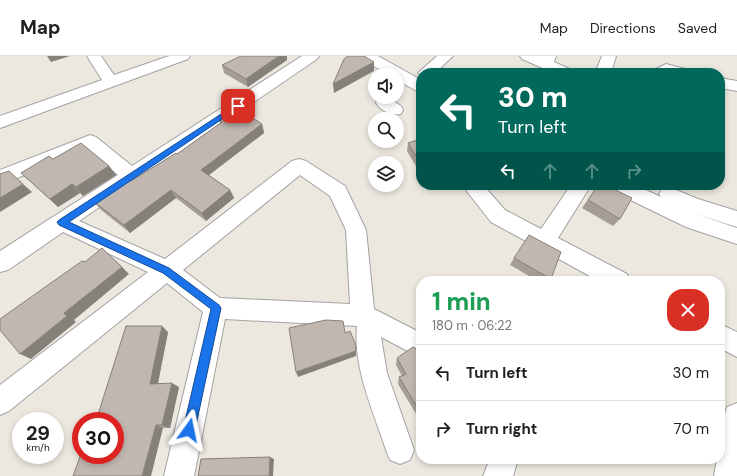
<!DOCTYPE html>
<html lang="en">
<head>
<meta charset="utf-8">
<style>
	:root { --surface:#fff; --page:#f6f6f6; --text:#202124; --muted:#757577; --line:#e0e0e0 }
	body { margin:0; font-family:"DM Sans",sans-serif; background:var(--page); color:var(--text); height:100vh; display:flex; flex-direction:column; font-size:15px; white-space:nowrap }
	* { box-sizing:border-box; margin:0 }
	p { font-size:13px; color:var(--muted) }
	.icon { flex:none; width:22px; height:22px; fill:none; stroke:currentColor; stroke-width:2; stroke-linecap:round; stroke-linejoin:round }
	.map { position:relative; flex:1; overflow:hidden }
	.side { position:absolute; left:416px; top:220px; width:309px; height:188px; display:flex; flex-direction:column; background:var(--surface); border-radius:16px; box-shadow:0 2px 6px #0003 }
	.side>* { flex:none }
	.guide { position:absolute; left:416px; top:12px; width:309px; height:122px; border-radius:16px; box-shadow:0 2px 6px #0003; background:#00695c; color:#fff; overflow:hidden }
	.fabs { position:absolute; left:368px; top:12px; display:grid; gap:8px }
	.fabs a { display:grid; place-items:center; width:36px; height:36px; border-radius:50%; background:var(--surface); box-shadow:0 2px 6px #0003; font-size:20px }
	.speed { position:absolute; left:12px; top:356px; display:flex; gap:8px; font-size:20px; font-weight:700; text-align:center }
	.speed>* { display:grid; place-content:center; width:52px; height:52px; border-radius:50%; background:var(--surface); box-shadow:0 2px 6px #0003; line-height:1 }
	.speed small { font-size:10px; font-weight:400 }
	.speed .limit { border:6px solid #d22; background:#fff; color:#111 }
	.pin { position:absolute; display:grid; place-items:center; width:34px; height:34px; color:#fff; margin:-17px; border-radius:8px; box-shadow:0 2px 6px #0006 }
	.me { position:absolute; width:44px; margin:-22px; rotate:12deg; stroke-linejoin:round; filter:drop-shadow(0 0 3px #0008) }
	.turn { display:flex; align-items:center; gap:14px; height:84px; padding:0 16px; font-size:18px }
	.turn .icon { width:52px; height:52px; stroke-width:2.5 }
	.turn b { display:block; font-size:28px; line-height:34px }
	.lanes { display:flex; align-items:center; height:38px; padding:0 16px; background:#0003; justify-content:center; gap:20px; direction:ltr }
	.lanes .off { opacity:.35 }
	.round { display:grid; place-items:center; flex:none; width:42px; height:42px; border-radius:16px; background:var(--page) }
	.summary { display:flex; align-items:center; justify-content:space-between; height:68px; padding:0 16px }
	h1 { font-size:24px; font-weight:800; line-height:30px; color:#1e9e55 }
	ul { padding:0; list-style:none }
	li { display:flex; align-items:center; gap:12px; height:56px; padding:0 16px; border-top:1px solid var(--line) }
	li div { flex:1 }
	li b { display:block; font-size:15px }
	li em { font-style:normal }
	header { display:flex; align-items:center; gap:24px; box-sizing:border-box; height:56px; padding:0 20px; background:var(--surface); border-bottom:1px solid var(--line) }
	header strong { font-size:19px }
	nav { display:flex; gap:22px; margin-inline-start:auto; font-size:14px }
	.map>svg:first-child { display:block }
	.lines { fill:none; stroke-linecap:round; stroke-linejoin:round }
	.minor-casing { stroke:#a2a2a2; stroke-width:2 }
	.minor { fill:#fff; fill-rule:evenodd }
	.wall { fill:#a59d97 }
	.shaded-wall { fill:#86807b }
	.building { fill:#c0b7b0; stroke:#86807b }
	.route { fill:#1a73e8; stroke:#114b97 }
</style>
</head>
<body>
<header>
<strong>Map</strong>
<nav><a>Map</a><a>Directions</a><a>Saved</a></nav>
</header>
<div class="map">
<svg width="737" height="420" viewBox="0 0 737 420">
	<rect width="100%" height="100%" fill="#ece8e0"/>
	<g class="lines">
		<defs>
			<g id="minor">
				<path d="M87,0H101L114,19L169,0H190L188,3L0,72V60L102,24Z"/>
				<path d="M302,0H319L317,3L79,165L165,203L292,105L299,103L306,105L345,130L366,174L374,253L421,277V302L381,281L387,317L414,394L410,404L400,408L390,404L386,394C373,354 353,312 357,270L225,263L194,420H164L203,256L167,227L9,355L0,359V329L148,216L63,176L8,214L0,216V195L118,119L88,93L0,129V114L90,79L96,81L132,110ZM300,119L330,140L346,174L350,248L220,242L183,214Z"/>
				<path d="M360,0H378L421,24V36L415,34L397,24V19H389L362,3Z"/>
				<path d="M437,0H453L435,17H421V20L418,17Z"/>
				<path d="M520,0H556L554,6L572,14L575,17H554L522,3Z"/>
				<path d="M602,0H616L611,17H595Z"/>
				<path d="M666,8L689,14L692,17H651L654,14Z"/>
				<path d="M720,22L737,25V35L720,32Z"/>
				<path d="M378,41H396L393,45L401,50L403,54L401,58C391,60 381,55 376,47Z"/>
				<path d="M462,129H483L505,154L541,173L571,129H591L558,182L627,218L630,225H599L491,166Z"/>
				<path d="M607,129H635L661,141L659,138L662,133L669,131L698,143L737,155V171L696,158L737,172V188L686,171L610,134Z"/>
				<path d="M720,268L737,276V301L720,292Z"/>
				<path d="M737,347V420H714L717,403H720C720,385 721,368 727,351Z"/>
				<path d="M490,403H518L513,420H483Z"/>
			</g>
		</defs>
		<use href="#minor" class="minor-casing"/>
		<use href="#minor" class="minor"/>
	</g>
	<g class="wall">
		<path d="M287,4L248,31L224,17L222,9Z"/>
		<path d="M219,63L262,68L264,77L209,119L230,134L234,142L206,165L176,142L130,177L100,153L93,145L131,125L177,98L220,67Z"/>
		<path d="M421,83V117H420L407,95L408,87Z"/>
		<path d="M53,103L109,110L116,119L83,140L80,137L58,151L21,117Z"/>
		<path d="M598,129L620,163L613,170L582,152Z"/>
		<path d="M514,202L551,223L549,225H538L510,209Z"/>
		<path d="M168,276L158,327L179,331L170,372H163L73,420Z"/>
		<path d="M421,297V366L398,328L399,321L402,320L396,309L397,302Z"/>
	</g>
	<g class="shaded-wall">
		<path d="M47,0H70L51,6Z"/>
		<path d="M279,0H287V4L248,31L246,23Z"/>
		<path d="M374,6V15L334,37L333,28Z"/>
		<path d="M262,68L264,77L205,122L201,114Z"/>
		<path d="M109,110L116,119L83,140L76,131Z"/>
		<path d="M23,128L32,136L0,156V142Z"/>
		<path d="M72,128L80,137L58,151L50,143Z"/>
		<path d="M171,134L176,142L130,177L124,169Z"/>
		<path d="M230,134L234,142L206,165L202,157Z"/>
		<path d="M122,211L129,218L74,264L76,266L31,303L20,298L64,257Z"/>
		<path d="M162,270L168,276L157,332L150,328Z"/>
		<path d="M356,295V300L298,321L296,316Z"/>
		<path d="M172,327L179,331L170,372L162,369Z"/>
		<path d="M156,369L163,372L151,420H142Z"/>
		<path d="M270,401L274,403L273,420H269Z"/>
	</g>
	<g class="building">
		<path d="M241,0H279L246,23L222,9Z"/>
		<path d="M348,0H364L374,6L333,28L344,3Z"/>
		<path d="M236,52L262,68L201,114L230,134L202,157L171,134L124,169L93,145L127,122L131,125L176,97L177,98L222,66L219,63Z"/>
		<path d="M421,83V108L408,87Z"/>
		<path d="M81,87L109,110L76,131L72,128L50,143L21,117L49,100L53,103Z"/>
		<path d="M9,115L23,128L0,142V118Z"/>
		<path d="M598,129H605L632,142L620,163L588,144Z"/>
		<path d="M529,179L561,196L551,223L514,202Z"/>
		<path d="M102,192L122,211L64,257L67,260L20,298L0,274V263L82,205L85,206Z"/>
		<path d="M326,264L343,265L345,277L350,275L355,287L356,295L296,316L289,272Z"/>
		<path d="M126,270H162L150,328L172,327L162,369H156L142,420H73L81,398V399H115V365H96Z"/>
		<path d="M720,279L722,280L720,290Z"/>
		<path d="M413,291L419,294L421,297V357L399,321L406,318L397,302Z"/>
		<path d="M270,401L269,420H198L201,403Z"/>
	</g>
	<path class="route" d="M238,47L241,50L240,51L69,166L169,212L219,249L221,252L195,374L193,378L189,380L185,378L183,374L211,253L163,217L59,169L57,166L59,164Z"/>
</svg>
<div class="fabs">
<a><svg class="icon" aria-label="sound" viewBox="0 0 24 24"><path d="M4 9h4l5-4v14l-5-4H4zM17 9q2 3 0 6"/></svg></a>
<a><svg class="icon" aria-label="search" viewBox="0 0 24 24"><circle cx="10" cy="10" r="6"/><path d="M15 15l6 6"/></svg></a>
<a><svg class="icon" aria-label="layers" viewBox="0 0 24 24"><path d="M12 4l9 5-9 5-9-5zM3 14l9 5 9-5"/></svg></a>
</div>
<div class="speed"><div>29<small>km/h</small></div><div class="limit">30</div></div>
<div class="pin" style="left:238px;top:50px;background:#d93025"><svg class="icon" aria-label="arrive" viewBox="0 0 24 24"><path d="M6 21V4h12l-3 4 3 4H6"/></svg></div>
<svg class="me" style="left:189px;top:374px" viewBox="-20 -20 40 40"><path d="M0-17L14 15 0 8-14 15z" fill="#1a73e8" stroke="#fff" stroke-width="4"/></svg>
<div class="guide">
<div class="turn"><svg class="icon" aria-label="left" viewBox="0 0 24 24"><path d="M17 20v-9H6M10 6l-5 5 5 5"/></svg><div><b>30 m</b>Turn left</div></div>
<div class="lanes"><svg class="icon" aria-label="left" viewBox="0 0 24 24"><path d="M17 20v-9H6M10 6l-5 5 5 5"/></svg><svg class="icon off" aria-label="ahead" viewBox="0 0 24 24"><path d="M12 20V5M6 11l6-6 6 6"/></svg><svg class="icon off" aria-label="ahead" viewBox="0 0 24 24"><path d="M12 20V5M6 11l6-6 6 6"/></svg><svg class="icon off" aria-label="right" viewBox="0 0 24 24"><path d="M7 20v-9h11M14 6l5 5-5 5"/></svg></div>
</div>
<section class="side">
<div class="summary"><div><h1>1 min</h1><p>180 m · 06:22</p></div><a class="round" style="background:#d93025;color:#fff"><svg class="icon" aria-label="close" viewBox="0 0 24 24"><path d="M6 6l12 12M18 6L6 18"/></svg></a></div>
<ul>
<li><svg class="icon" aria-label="left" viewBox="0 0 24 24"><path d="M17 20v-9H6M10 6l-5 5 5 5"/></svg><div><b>Turn left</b></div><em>30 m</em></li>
<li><svg class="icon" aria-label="right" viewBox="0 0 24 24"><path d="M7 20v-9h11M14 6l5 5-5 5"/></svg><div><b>Turn right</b></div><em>70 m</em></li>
</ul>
</section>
</div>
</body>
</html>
